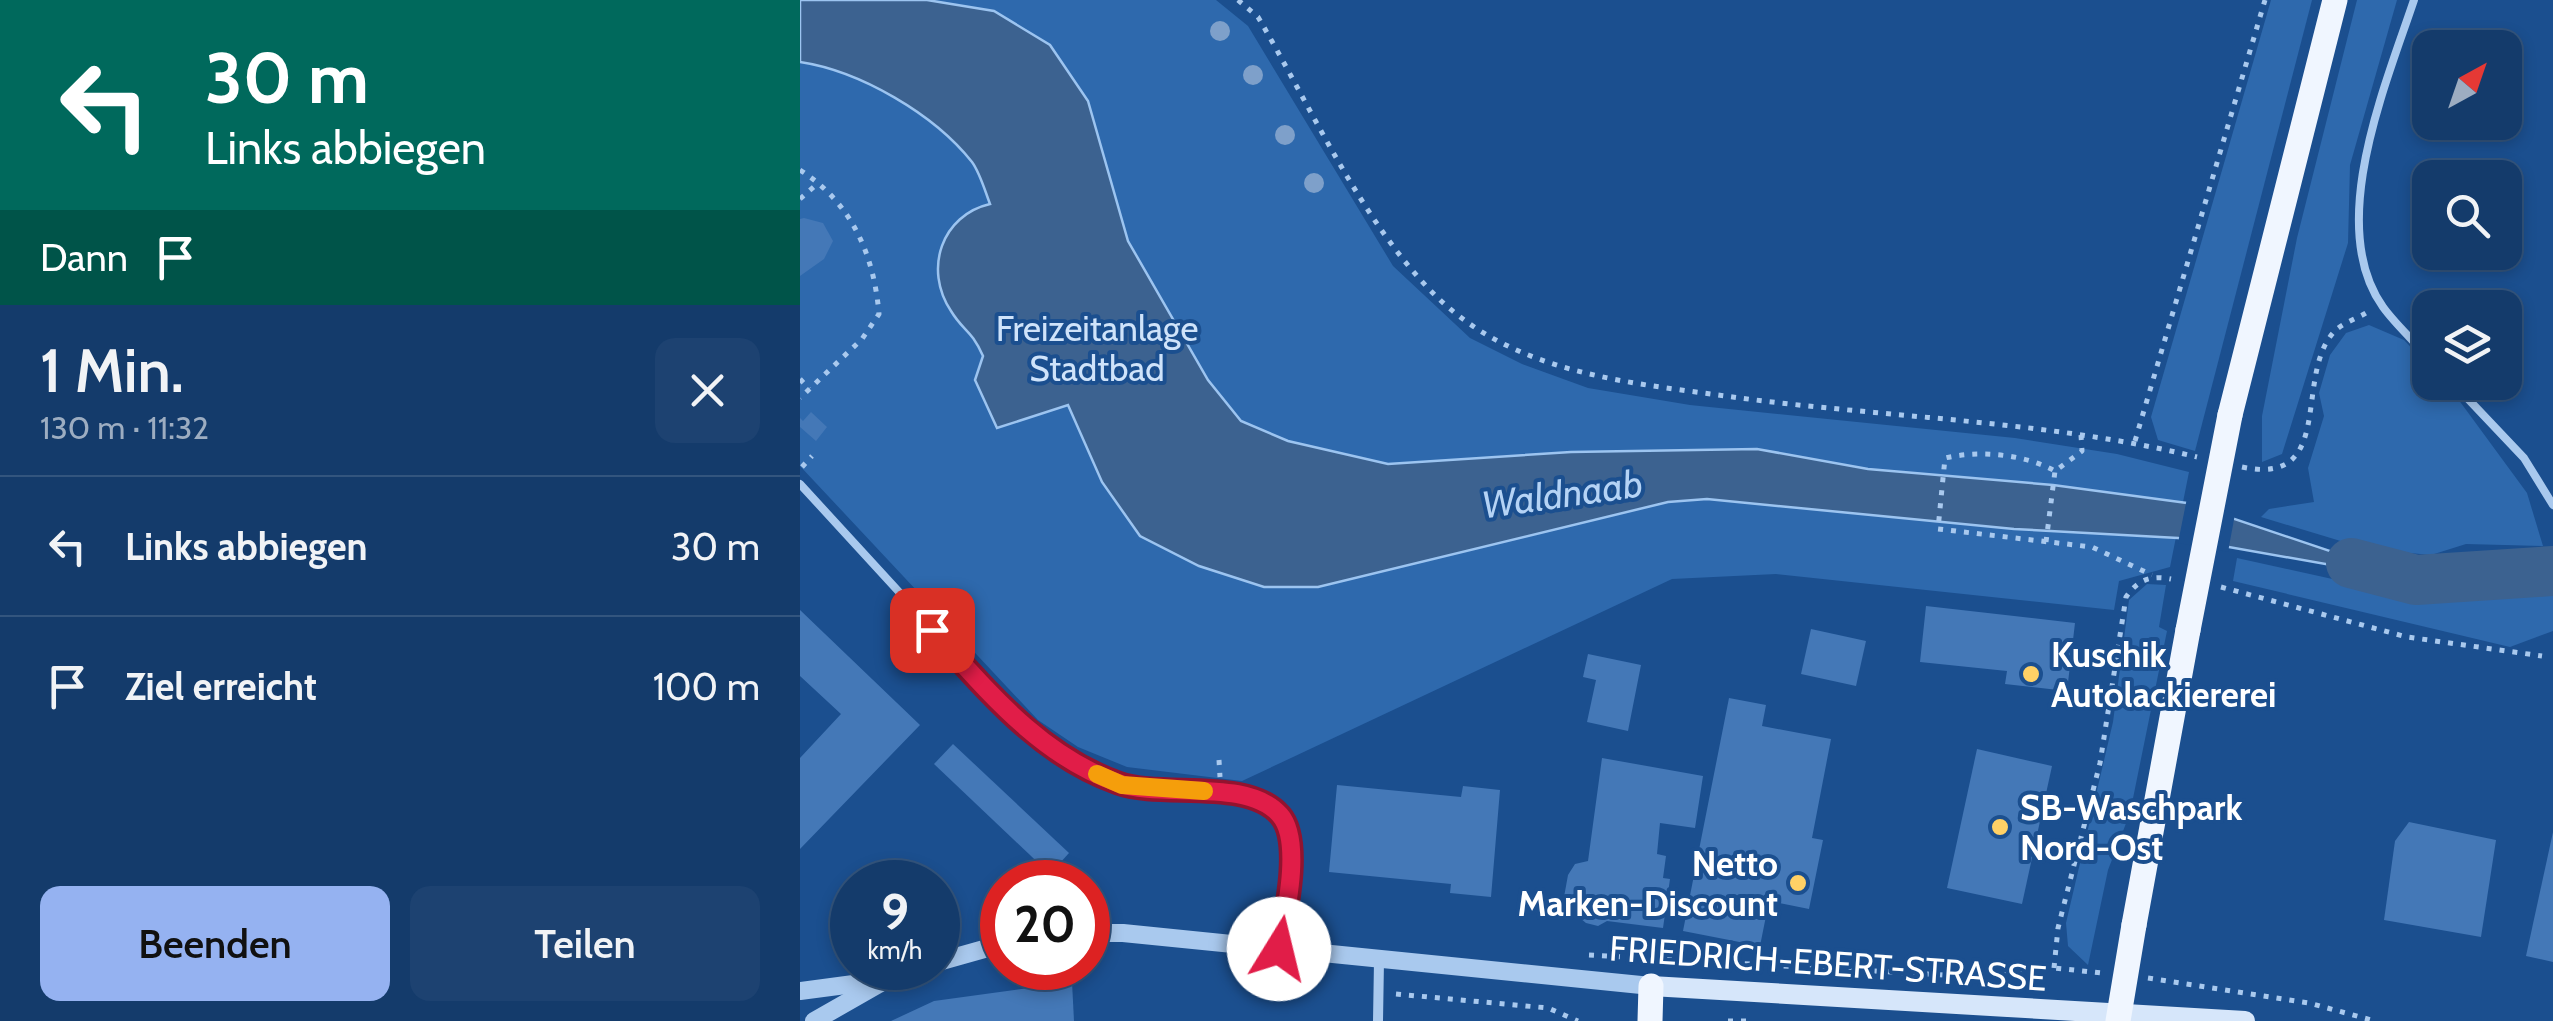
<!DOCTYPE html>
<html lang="de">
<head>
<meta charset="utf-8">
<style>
	:root { --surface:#143b6b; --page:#1d4271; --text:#f1f3f6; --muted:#9dadc1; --line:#33557e; --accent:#95b2f1 }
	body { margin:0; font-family:Cabin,sans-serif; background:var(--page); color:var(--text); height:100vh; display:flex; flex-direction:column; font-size:38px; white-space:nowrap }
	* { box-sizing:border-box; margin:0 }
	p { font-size:32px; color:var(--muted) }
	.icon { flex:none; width:55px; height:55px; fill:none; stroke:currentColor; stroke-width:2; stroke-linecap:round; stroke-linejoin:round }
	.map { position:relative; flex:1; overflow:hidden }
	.panel { display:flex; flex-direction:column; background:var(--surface); width:800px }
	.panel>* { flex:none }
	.hud { background:#00695c; color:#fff; overflow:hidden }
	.needle { width:65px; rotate:40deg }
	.tools { position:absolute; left:1612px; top:30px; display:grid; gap:20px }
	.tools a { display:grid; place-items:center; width:110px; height:110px; border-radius:20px; background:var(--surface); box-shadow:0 5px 15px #0003,0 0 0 2px var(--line); font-size:50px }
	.speed { position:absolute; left:30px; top:860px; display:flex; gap:20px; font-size:50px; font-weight:700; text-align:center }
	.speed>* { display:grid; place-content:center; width:130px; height:130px; border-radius:50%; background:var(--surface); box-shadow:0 5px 15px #0003,0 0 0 2px var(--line); line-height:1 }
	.speed small { font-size:25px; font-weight:400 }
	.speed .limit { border:15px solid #d22; background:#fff; color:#111 }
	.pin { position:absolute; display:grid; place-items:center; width:85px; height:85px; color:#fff; margin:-42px; border-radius:20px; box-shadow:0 5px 15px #0006 }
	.me { position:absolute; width:110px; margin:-55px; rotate:9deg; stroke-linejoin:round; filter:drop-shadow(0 0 8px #0008) }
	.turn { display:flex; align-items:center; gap:35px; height:210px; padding:0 40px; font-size:45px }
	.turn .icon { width:130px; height:130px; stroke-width:2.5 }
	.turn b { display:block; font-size:70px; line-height:85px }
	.then { display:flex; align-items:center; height:95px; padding:0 40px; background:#0003; gap:20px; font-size:38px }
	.round { display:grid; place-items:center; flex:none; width:105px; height:105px; border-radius:20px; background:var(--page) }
	.overview { display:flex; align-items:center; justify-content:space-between; height:170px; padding:0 40px }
	h1 { font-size:60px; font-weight:600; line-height:75px }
	.cta { display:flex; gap:20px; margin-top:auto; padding:20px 40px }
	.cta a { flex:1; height:115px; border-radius:20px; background:var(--accent); color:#111; font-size:40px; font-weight:600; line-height:115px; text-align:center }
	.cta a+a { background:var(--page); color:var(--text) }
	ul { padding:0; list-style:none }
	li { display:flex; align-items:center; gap:30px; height:140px; padding:0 40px; border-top:2px solid var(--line) }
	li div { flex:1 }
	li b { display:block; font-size:38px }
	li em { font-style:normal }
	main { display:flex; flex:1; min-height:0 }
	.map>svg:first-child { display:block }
	.green { fill:#2e69ad }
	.water { fill:#3c6290; stroke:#9cc4f0; stroke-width:2.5 }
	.pier { fill:#1b4f8f }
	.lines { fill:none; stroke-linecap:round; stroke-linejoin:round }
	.river { stroke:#3c6290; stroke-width:50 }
	.building { fill:#4478b7 }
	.path { stroke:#a9c9ee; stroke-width:5; stroke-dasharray:5 8; stroke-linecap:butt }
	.service { stroke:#a9c9ee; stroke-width:8 }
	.minor { stroke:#a9c9ee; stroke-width:10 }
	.tertiary { stroke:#a9c9ee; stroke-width:18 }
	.secondary { stroke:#d6e6fa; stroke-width:20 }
	.primary { stroke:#f0f6ff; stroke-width:25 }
	.primary-bridge { stroke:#f0f6ff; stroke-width:25 }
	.tree { fill:#7ea0ca }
	.route-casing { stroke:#92132f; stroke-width:25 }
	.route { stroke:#e11d48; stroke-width:18 }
	.slow { stroke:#f59e0b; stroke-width:18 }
	.poi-dot { fill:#ffd166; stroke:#1b4f8f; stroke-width:4 }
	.labels { text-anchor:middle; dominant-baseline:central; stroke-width:8; stroke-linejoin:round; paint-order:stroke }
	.park-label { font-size:35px; fill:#cfe3fa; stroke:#1b4f8f }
	.poi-label { font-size:35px; font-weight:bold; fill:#fff; stroke:#1b4f8f; text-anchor:start }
	.street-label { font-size:35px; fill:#fff; stroke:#1b4f8f }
	.water-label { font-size:38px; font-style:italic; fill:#b5d3f5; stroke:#1b4f8f }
</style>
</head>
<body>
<main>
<section class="panel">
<div class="hud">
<div class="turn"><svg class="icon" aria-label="left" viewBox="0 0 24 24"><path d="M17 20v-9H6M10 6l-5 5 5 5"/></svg><div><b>30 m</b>Links abbiegen</div></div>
<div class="then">Dann<svg class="icon" aria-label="arrive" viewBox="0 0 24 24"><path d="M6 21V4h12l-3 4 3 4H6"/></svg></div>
</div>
<div class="overview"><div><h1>1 Min.</h1><p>130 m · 11:32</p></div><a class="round"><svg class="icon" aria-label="close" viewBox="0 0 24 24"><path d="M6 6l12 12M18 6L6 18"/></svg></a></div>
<ul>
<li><svg class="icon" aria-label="left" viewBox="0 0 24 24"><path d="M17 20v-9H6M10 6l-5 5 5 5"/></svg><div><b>Links abbiegen</b></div><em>30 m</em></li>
<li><svg class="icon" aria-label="arrive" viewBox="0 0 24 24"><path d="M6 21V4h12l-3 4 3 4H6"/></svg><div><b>Ziel erreicht</b></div><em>100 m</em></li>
</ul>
<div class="cta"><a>Beenden</a><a>Teilen</a></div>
</section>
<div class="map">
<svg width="1753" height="1021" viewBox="0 0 1753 1021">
	<rect width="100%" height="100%" fill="#1b4f8f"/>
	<g class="green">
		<path d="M0,0H416L448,26L593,266L670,338L722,364L788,388L890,405L1215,438L1317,454L1389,472L1370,567L1319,581L1314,610L976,574L872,579L442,781L327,767L278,747L238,720L0,466Z"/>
		<path d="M1471,0H1512L1395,451L1358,440L1351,417Z"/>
		<path d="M1557,0H1597L1550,165L1548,243L1482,454L1462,462V416L1497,238Z"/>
		<path d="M1569,325L1604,340L1630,367V382L1644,383L1650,388L1727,493L1743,546L1666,544L1631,555L1567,549L1461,517L1469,509L1514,502L1508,468L1524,416L1519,393L1530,355L1546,333Z"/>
		<path d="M1437,558L1632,601L1677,591L1753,587V631L1710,647L1433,581Z"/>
		<path d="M1347,584L1366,585L1359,627L1367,631L1330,813L1308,870L1288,965L1268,946L1266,923L1313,722L1329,600Z"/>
	</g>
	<path class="water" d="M0,0H127L194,11L250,45L288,101L328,241L408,380L441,421L488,441L588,464L771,452L957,449L1068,469L1253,485L1387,503L1616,580L1378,538L1214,529L907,499L868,502L518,587H464L399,566L340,536L302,482L268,405L197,428L175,380L183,356C171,329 163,331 151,311C123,269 142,215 190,204C185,191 180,173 172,162C134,114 60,71 0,62Z"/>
	<path class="pier" d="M1387,498L1435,514L1428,552L1378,543Z"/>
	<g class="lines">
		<path class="river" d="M1551,563L1616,580L1753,571"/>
	</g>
	<g class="building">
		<path d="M4,218L23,223L33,241L24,259L0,276V219Z"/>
		<path d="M11,412L27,427L16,441L0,427V418L3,421Z"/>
		<path d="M1126,606L1275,623L1267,691L1205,684L1207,671L1120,662Z"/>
		<path d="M0,610L120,725L0,849V758L41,714L0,676Z"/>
		<path d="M1011,629L1066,641L1056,686L1001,674Z"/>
		<path d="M788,654L841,665L828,731L787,722L796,680L783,677Z"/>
		<path d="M929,698L966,705L962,726L1031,739L1012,838L1023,840L1009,909L969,901L960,946L883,931Z"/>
		<path d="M153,744L269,853L250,874L134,764Z"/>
		<path d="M1177,749L1252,766L1222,904L1147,888Z"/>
		<path d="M802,758L903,776L895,828L860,823L857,854L866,856L863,878L870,879L863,928L807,921L798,926L786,923L769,909L764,897L768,875L775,864L788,861Z"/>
		<path d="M537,785L661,797L663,786L700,790L691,897L650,893L651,884L529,872Z"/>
		<path d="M1609,822L1696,840L1681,937L1584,920L1595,841Z"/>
		<path d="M1753,832V962L1726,956Z"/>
		<path d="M272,982L274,1021H91L134,1001Z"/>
	</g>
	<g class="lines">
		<g class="path">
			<path d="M438,0L458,17C511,107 563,225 637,297C718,376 835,383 940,398C1092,418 1249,421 1397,457"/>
			<path d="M0,170C52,203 74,255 79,314L62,339L0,398"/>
			<path d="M0,199L17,184"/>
			<path d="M0,379L9,389"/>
			<path d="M1281,435L1282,451L1255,471C1224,454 1179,450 1145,458L1138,529L1292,547L1352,575"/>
			<path d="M1335,441L1465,0"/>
			<path d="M2,467L12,456"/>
			<path d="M1442,467C1536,487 1494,378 1533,333C1540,324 1556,319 1566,313"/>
			<path d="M1246,542L1255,471"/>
			<path d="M1421,587L1607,637L1742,656"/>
			<path d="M419,760L420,777"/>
			<path d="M789,955L1144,975L1254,968L1302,973"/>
			<path d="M1254,968L1258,928L1300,763L1326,597C1338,580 1350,575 1371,579"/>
			<path d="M1348,978L1509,1003L1575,1021"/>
			<path d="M596,994L748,1008L778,1021"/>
			<path d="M928,1021H948"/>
		</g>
		<g class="service">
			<path d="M1614,0C1586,84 1525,226 1583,307C1596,325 1615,342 1630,359"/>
			<path d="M1652,382L1724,458L1753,505"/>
			<path d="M0,484L222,726L270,762L323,785L420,793L462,803L481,816L490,835L492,857L479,948"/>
		</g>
		<path class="minor" d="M578,1021L579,961"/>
		<g class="tertiary">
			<path d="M288,933H323L851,986"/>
			<path d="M138,962L202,944"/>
			<path d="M0,991L76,981"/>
			<path d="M14,1021L86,980L122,968"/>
		</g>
		<path class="secondary" d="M851,986L1445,1021"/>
		<g class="primary">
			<path d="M1430,415L1535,0"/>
			<path d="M1334,925L1388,630"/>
			<path d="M850,1021L851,986"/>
		</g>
		<g class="primary-bridge">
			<path d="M1388,630L1430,415"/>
			<path d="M1318,1021L1334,925"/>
		</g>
	</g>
	<g class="tree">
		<circle cx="420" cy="31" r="10"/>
		<circle cx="453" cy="75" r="10"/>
		<circle cx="485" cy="135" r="10"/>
		<circle cx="514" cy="183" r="10"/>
	</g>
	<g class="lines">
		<defs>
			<path id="route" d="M132,630C187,690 239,755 318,783C361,799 447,777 480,815C503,841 485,917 479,949"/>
		</defs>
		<use href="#route" class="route-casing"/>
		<use href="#route" class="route"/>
		<path class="slow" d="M297,774L322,785L404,791"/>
	</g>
	<g class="poi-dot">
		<circle cx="1231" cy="674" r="10"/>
		<circle cx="1200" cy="827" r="10"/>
		<circle cx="998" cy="883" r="10"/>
	</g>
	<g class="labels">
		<g class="park-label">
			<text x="297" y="328">Freizeitanlage<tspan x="297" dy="40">Stadtbad</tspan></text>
		</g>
		<g class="poi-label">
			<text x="1251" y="654">Kuschik<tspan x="1251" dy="40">Autolackiererei</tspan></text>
			<text x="1220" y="807">SB-Waschpark<tspan x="1220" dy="40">Nord-Ost</tspan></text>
			<text x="978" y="863" text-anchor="end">Netto<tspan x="978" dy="40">Marken-Discount</tspan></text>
		</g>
		<g class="street-label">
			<text transform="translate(1028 963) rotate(4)">FRIEDRICH-EBERT-STRASSE</text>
		</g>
		<g class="water-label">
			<text transform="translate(762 494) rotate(-8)">Waldnaab</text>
		</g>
	</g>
</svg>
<div class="tools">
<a><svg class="needle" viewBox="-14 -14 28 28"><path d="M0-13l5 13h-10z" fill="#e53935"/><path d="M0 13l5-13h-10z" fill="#9dadc1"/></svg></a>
<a><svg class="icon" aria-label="search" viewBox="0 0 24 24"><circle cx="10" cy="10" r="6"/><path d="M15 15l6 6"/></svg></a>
<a><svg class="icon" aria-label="layers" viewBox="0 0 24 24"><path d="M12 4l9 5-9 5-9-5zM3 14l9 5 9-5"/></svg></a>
</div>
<div class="speed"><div>9<small>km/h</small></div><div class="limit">20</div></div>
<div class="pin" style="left:132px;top:630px;background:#d93025"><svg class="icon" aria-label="arrive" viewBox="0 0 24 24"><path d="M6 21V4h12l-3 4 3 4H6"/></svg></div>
<svg class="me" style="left:479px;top:949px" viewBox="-20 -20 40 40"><circle r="19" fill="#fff"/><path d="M0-13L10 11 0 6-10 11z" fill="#e11d48"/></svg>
</div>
</main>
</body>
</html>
